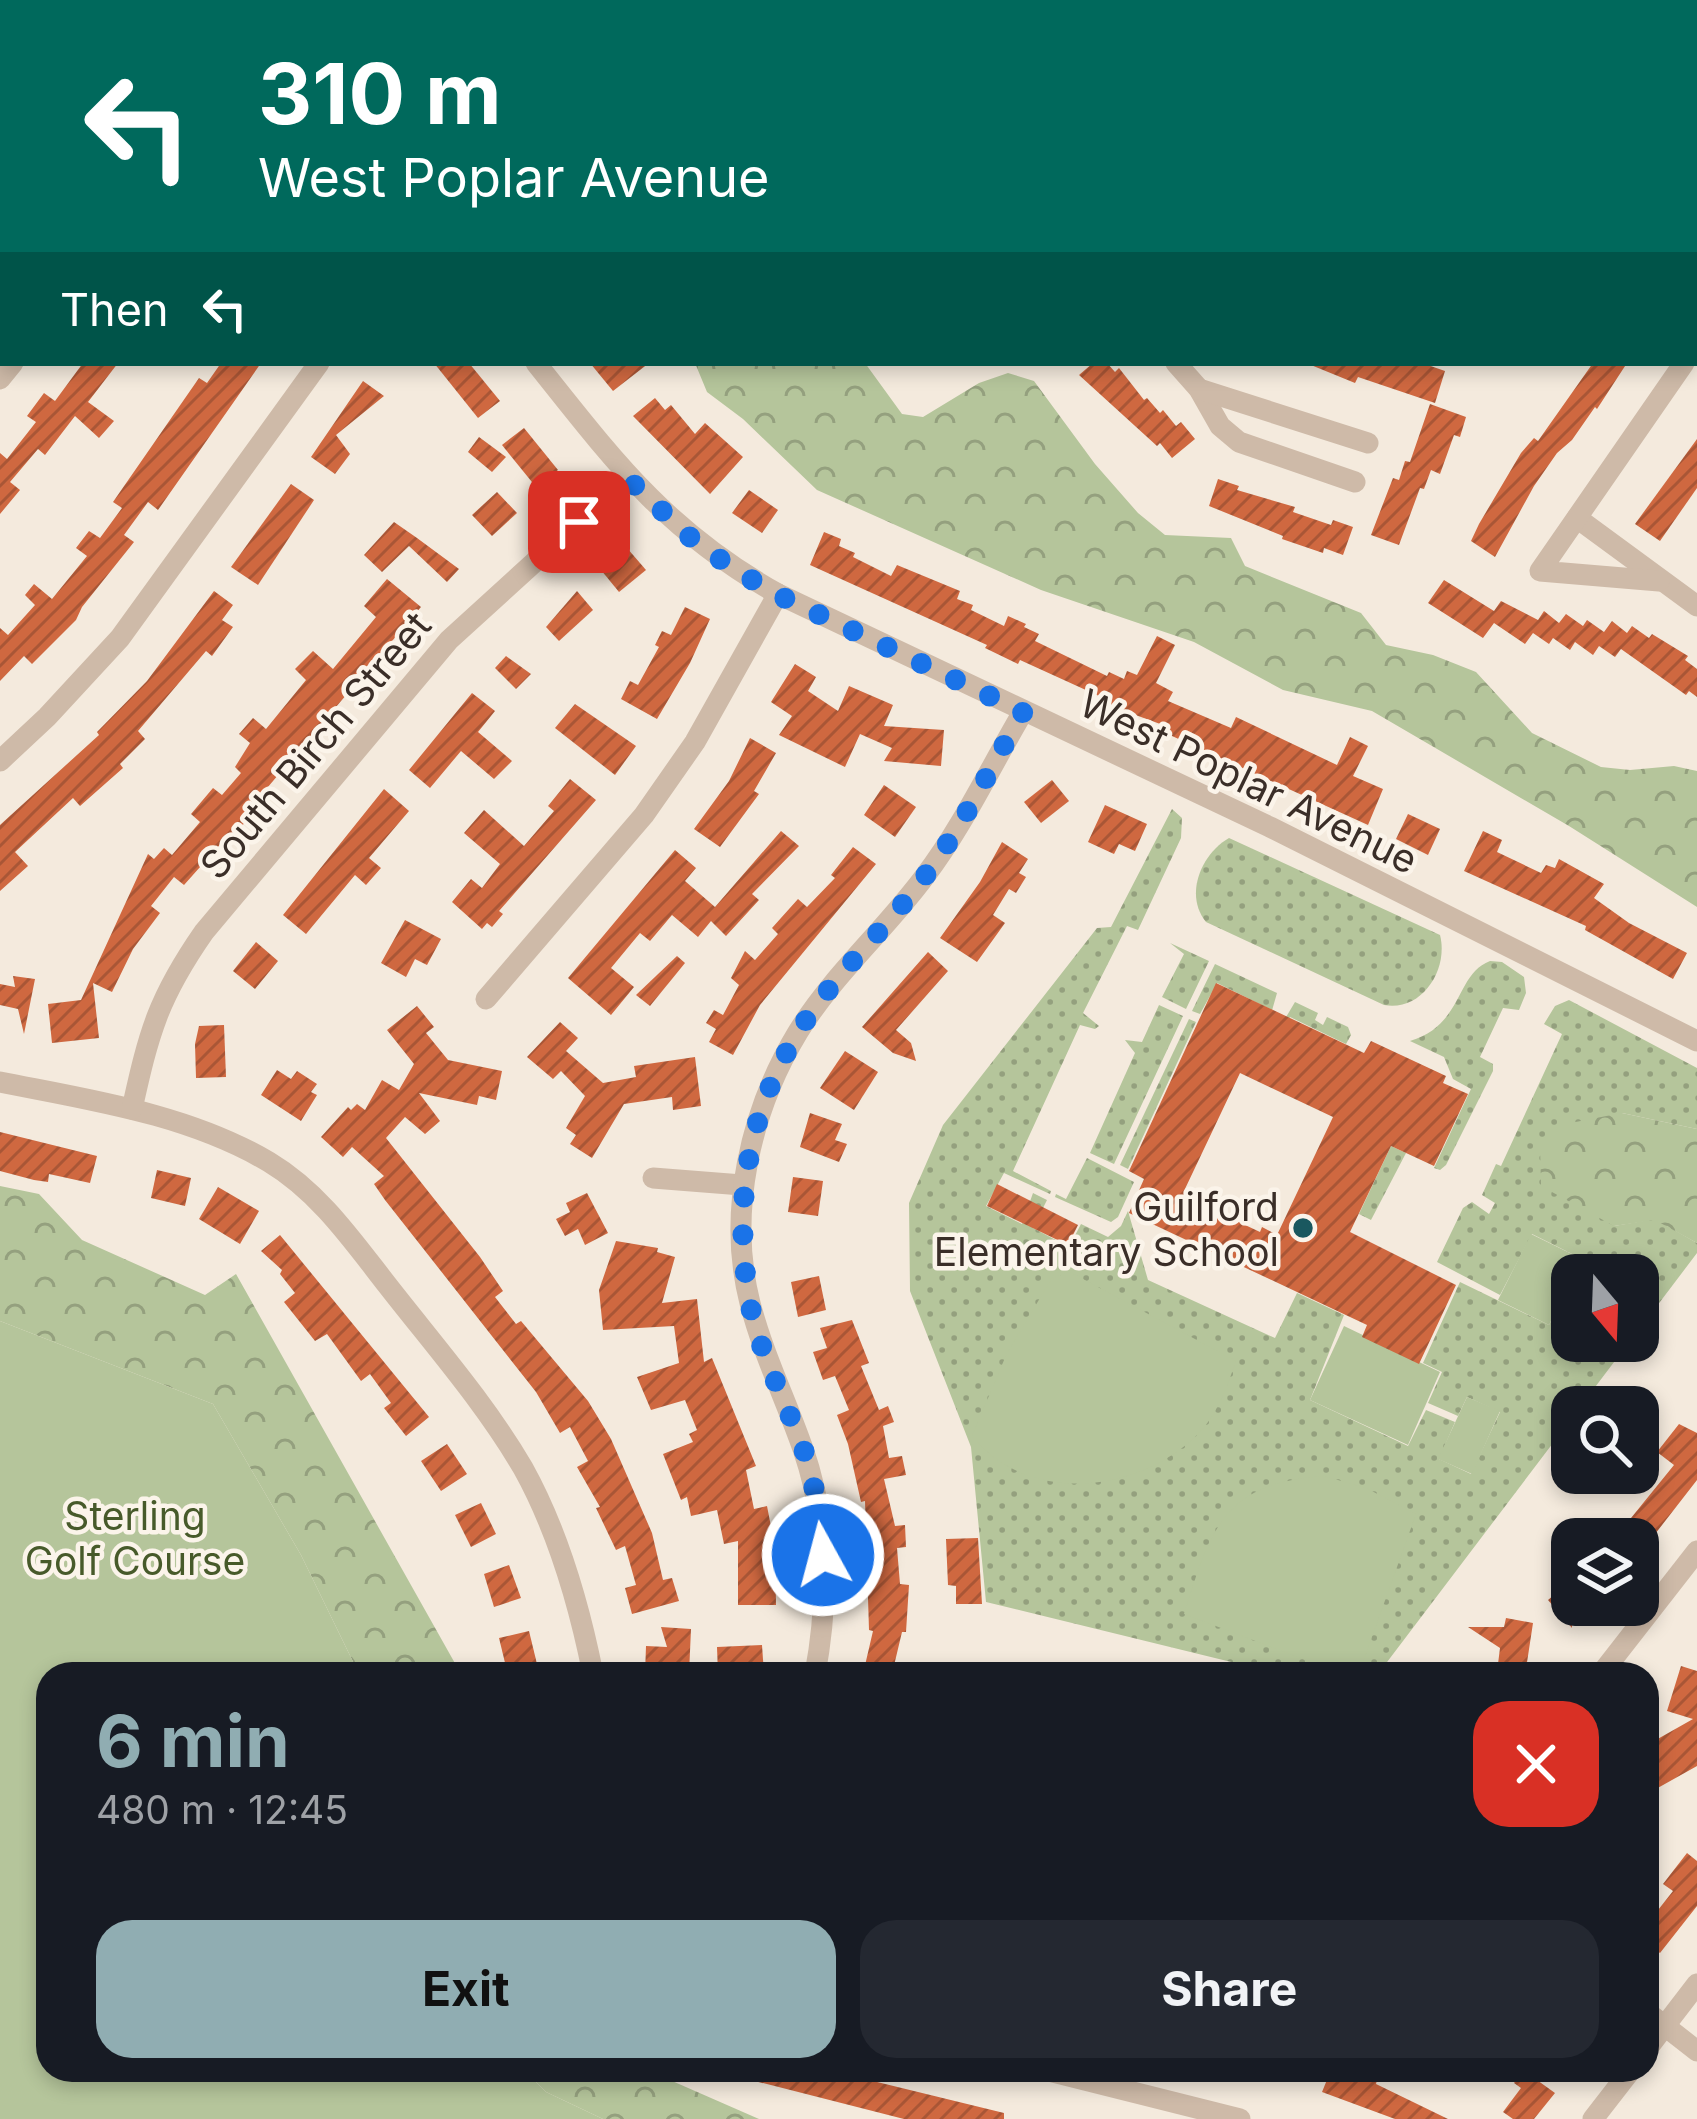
<!DOCTYPE html>
<html lang="en">
<head>
<meta charset="utf-8">
<style>
	:root { --surface:#171b24; --page:#242831; --text:#f1f3f6; --muted:#9ea1a6; --accent:#90adb2 }
	body { margin:0; font-family:Inter,sans-serif; background:var(--page); color:var(--text); height:100vh; display:flex; flex-direction:column; font-size:45px; white-space:nowrap }
	* { box-sizing:border-box; margin:0 }
	p { font-size:39px; color:var(--muted) }
	.icon { flex:none; width:66px; height:66px; fill:none; stroke:currentColor; stroke-width:2; stroke-linecap:round; stroke-linejoin:round }
	.map { position:relative; flex:1; overflow:hidden }
	.side { position:absolute; left:36px; top:1662px; width:1623px; height:420px; display:flex; flex-direction:column; background:var(--surface); border-radius:36px; box-shadow:0 6px 18px #0003 }
	.side>* { flex:none }
	.banner { position:absolute; left:0px; top:0px; width:1698px; height:366px; box-shadow:0 6px 18px #0003; background:#00695c; color:#fff; overflow:hidden }
	.needle { width:78px; rotate:161deg }
	.controls { position:absolute; left:1551px; top:1254px; display:grid; gap:24px }
	.controls a { display:grid; place-items:center; width:108px; height:108px; border-radius:24px; background:var(--surface); box-shadow:0 6px 18px #0003; font-size:60px }
	.pin { position:absolute; display:grid; place-items:center; width:102px; height:102px; color:#fff; margin:-51px; border-radius:24px; box-shadow:0 6px 18px #0006 }
	.me { position:absolute; width:132px; margin:-66px; rotate:353deg; stroke-linejoin:round; filter:drop-shadow(0 0 9px #0008) }
	.turn { display:flex; align-items:center; gap:42px; height:252px; padding:0 60px; font-size:54px }
	.turn .icon { width:156px; height:156px; stroke-width:2.5 }
	.turn b { display:block; font-size:84px; line-height:102px }
	.then { display:flex; align-items:center; height:114px; padding:0 60px; background:#0003; gap:24px; font-size:45px }
	.round { display:grid; place-items:center; flex:none; width:126px; height:126px; border-radius:36px; background:var(--page) }
	.head { display:flex; align-items:center; justify-content:space-between; height:204px; padding:0 60px }
	h1 { font-size:72px; font-weight:700; line-height:90px; color:var(--accent) }
	.primary-button { display:flex; gap:24px; margin-top:auto; padding:24px 60px }
	.primary-button a { flex:1; height:138px; border-radius:36px; background:var(--accent); color:#111; font-size:48px; font-weight:700; line-height:138px; text-align:center }
	.primary-button a+a { background:var(--page); color:var(--text) }
	.map>svg:first-child { display:block }
	.grass { fill:url(#grass-dots) }
	.forest { fill:url(#forest-crowns) }
	.green { fill:#b5c59b }
	.building { fill:url(#building-hatch); fill-rule:evenodd }
	.lines { fill:none; stroke-linecap:round; stroke-linejoin:round }
	.minor { stroke:#cebaa8; stroke-width:21 }
	.major { stroke:#7d6658; stroke-width:24 }
	.route { stroke:#1a73e8; stroke-width:21; stroke-dasharray:0 37.8 }
	.poi-dot { fill:#1a585f; stroke:#fbf4ea; stroke-width:4.5 }
	.labels { text-anchor:middle; dominant-baseline:central; stroke-width:9; stroke-linejoin:round; paint-order:stroke }
	.street-label { font-size:39px; fill:#3a2e28; stroke:#fbf4ea }
	.poi-label { font-size:39px; fill:#3a2e28; stroke:#fbf4ea; text-anchor:end }
	.park-label { font-size:39px; fill:#475a2a; stroke:#fbf4ea }
</style>
</head>
<body>
<div class="map">
<svg width="1697" height="2119" viewBox="0 0 1697 2119">
	<defs>
		<pattern id="grass-dots" width="8" height="8" patternUnits="userSpaceOnUse" patternTransform="scale(3)"><rect width="8" height="8" fill="#b5c59b"/><path d="M2 2h.1M6 6h.1" fill="none" stroke="#94a07e" stroke-width="1.8" stroke-linecap="round"/></pattern>
		<pattern id="forest-crowns" width="20" height="18" patternUnits="userSpaceOnUse" patternTransform="scale(3)"><rect width="20" height="18" fill="#b5c59b"/><path d="M2 6a3 3 0 1 1 6 0M12 15a3 3 0 1 1 6 0" fill="none" stroke="#94a07e"/></pattern>
		<pattern id="building-hatch" width="6" height="6" patternUnits="userSpaceOnUse" patternTransform="scale(3)"><rect width="6" height="6" fill="#cf6840"/><path d="M-1 1l2-2M0 6l6-6M5 7l2-2" fill="none" stroke="#a95636"/></pattern>
	</defs>
	<rect width="100%" height="100%" fill="#f4eadd"/>
	<g class="grass">
		<path d="M1172,809L1182,818L1181,838L1138,930L1127,926L1083,1013L1099,1026L1095,1029L1080,1025L1013,1171L1051,1191L1050,1194L1004,1173L986,1206L1022,1224L1033,1193L1047,1200L1033,1228L1069,1247L1081,1224L1108,1237L1121,1226L1128,1211L1148,1280L1275,1338L1297,1293L1344,1315L1310,1400L1408,1446L1426,1410L1455,1422L1439,1459L1471,1474L1500,1412L1467,1397L1458,1416L1428,1403L1442,1372L1423,1363L1460,1282L1549,1325L1572,1280V1341H1630L1580,1407H1572V1418L1378,1674H1280L986,1602L971,1447L910,1291L909,1203L943,1125L1097,928L1111,927Z"/>
		<path d="M1229,838L1440,935C1449,970 1421,1012 1384,1005L1206,922C1184,895 1201,854 1229,838Z"/>
		<path d="M1170,943L1209,961L1186,1009L1162,997L1184,954Z"/>
		<path d="M1490,961L1502,962L1524,977L1526,993L1519,1010L1503,1008L1480,1057L1493,1064V1071L1446,1165L1440,1170L1434,1168L1471,1089L1453,1079L1444,1057L1410,1041C1464,1025 1455,974 1490,961Z"/>
		<path d="M1215,964L1277,993L1271,1014L1270,1009L1217,983L1200,1014L1192,1011Z"/>
		<path d="M1569,1000L1697,1068V1129L1622,1113L1614,1226L1655,1219L1697,1243V1253L1638,1331V1275H1574L1582,1259L1532,1234L1500,1295L1437,1262L1463,1208L1472,1202L1489,1214L1495,1203L1482,1195L1496,1164L1501,1166L1562,1034L1544,1024L1555,1006Z"/>
		<path d="M1295,1002L1318,1013L1315,1020L1323,1025L1327,1017L1348,1027L1351,1035L1346,1044L1290,1017L1279,1036L1276,1034Z"/>
		<path d="M1159,1005L1183,1016L1114,1164L1090,1153L1135,1053L1125,1040L1142,1042Z"/>
		<path d="M1189,1019L1196,1022L1128,1169L1120,1165Z"/>
		<path d="M1391,1146L1406,1153L1371,1220L1359,1214Z"/>
		<path d="M1087,1158L1134,1182L1118,1217L1111,1222L1055,1197L1056,1194L1066,1199Z"/>
	</g>
	<g class="forest">
		<path d="M1258,0H1697V31L1695,35V3H1256Z"/>
		<path d="M695,363H865L902,414L923,417L979,383L1008,373L1034,381L1095,464L1138,513L1165,535L1231,538L1245,566L1361,613L1386,645L1433,655L1476,672L1532,733L1601,767L1630,770L1674,766L1697,771V907L1569,826L1372,711L1283,690L1194,642L1041,590L817,490L743,419L707,392Z"/>
		<path d="M1622,1113L1697,1129V1243L1655,1220L1614,1226L1541,1186L1540,1145L1560,1125Z"/>
		<path d="M0,1186L39,1194L82,1240L205,1295L236,1274L461,1674H359L301,1555L213,1404L0,1321Z"/>
		<path d="M524,2070H647L759,2119H603L546,2092Z"/>
	</g>
	<g class="green">
		<path d="M1531,1234L1582,1259L1549,1325L1498,1300Z"/>
		<path d="M1070,1272L1236,1361C1227,1387 1217,1416 1197,1435C1137,1494 1028,1505 972,1436L1007,1353L1052,1278Z"/>
		<path d="M0,1321L213,1404L301,1555L359,1674H48V2070H524L546,2092L603,2119H0Z"/>
		<path d="M1344,1326L1440,1372L1408,1445L1310,1400Z"/>
		<path d="M1467,1397L1500,1411L1472,1474L1438,1459Z"/>
		<path d="M1324,1476L1366,1488L1416,1514L1363,1662L1352,1673L1319,1665L1184,1614C1211,1528 1223,1483 1324,1476Z"/>
	</g>
	<g class="building">
		<path d="M83,363H118L88,402L114,421L99,438L75,416L45,455L38,449L10,482L20,490L0,514V453L7,459L36,422L27,416L44,393L55,401Z"/>
		<path d="M221,363H261L158,510L148,502L124,535L134,542L82,607L76,620L32,664L24,656L0,681V628L8,635L35,605L25,595L34,584L52,599L87,556L76,548L89,531L100,538L122,508L113,502L199,378L207,383Z"/>
		<path d="M434,363H469L500,401L478,418Z"/>
		<path d="M590,363H649L613,391Z"/>
		<path d="M1093,363H1107L1115,372L1119,368L1144,400L1147,398L1160,413L1163,410L1176,426L1181,422L1195,439L1172,458L1160,443L1157,446L1079,375Z"/>
		<path d="M1306,363H1422L1445,371L1435,403L1358,377L1355,383Z"/>
		<path d="M1593,363H1627L1597,409L1595,407L1572,440L1557,453L1534,486L1495,557L1471,541L1479,524L1521,453L1534,438L1538,441Z"/>
		<path d="M363,381L384,396L336,435L350,454L335,474L311,457Z"/>
		<path d="M655,398L665,410L671,405L695,434L705,423L743,457L710,494L633,416Z"/>
		<path d="M1430,404L1466,417L1460,437L1454,435L1440,474L1431,470L1424,489L1420,488L1399,545L1371,535L1393,478L1399,480L1405,461L1410,462Z"/>
		<path d="M524,428L558,470L536,487L502,445Z"/>
		<path d="M479,437L506,457L492,472L468,452Z"/>
		<path d="M1697,439V488L1660,541L1635,524Z"/>
		<path d="M1218,479L1239,486L1237,490L1295,507L1293,512L1331,525L1333,520L1353,527L1343,555L1324,548L1323,553L1282,539L1283,536L1209,506Z"/>
		<path d="M291,484L314,500L258,585L231,567Z"/>
		<path d="M749,490L778,510L762,533L732,513Z"/>
		<path d="M497,492L517,513L492,536L472,515Z"/>
		<path d="M394,522L417,538L459,569L447,582L409,546L382,572L364,555Z"/>
		<path d="M824,532L841,539L839,546L855,553L853,557L891,576L897,565L960,591L957,599L973,605L971,610L1004,626L1008,616L1026,624L1024,627L1039,634L1035,641L1107,676L1109,672L1124,679L1127,671L1137,675L1157,636L1175,645L1156,683L1173,692L1168,701L1231,728L1236,717L1337,765L1350,737L1368,746L1353,776L1383,789L1368,825L1161,731L1163,725L1097,701L1099,696L1020,660L1018,664L985,648L987,645L810,565Z"/>
		<path d="M627,548L646,570L619,592L601,570Z"/>
		<path d="M387,579L421,607L256,801L260,805L228,842L225,839L184,885L174,877L151,906L160,913L133,949L112,992L93,983L99,1038L52,1043L48,1004L81,1000L148,854L154,859L164,848L172,855L200,822L191,814L213,788L222,795L241,773L235,767L250,743L239,734L253,718L266,729L306,680L295,669L313,651L333,669L376,617L364,606Z"/>
		<path d="M1444,580L1494,611L1501,601L1538,620L1544,611L1559,623L1566,614L1583,626L1587,620L1604,632L1612,621L1627,633L1632,626L1649,638L1652,634L1688,656L1685,660L1697,669V697L1689,691L1686,695L1621,649L1615,657L1599,646L1593,655L1575,642L1570,650L1553,638L1549,644L1533,633L1525,644L1494,623L1483,638L1428,603Z"/>
		<path d="M214,591L233,605L222,620L233,627L212,656L206,651L138,731L145,739L120,764L123,768L80,806L73,798L15,852L28,866L0,891V825L99,735L97,732L147,681Z"/>
		<path d="M577,591L593,610L559,641L546,627Z"/>
		<path d="M685,607L710,619L690,663L657,719L621,699L630,681L638,685L659,647L655,645L662,631L671,635Z"/>
		<path d="M506,656L531,674L516,689L495,668Z"/>
		<path d="M795,664L816,677L808,691L838,711L849,686L893,705L884,726L944,730L941,766L884,761L892,748L860,734L845,767L779,735L792,716L771,702Z"/>
		<path d="M472,693L495,711L478,732L512,761L494,779L461,751L430,788L409,770Z"/>
		<path d="M575,704L636,746L615,775L555,728Z"/>
		<path d="M750,738L776,753L754,791L759,794L720,847L694,829L729,781Z"/>
		<path d="M570,779L596,800L499,911L503,914L492,927L487,923L482,929L452,902L471,879L482,888L500,864L464,833L484,810L524,846L554,811L548,806Z"/>
		<path d="M1052,780L1069,801L1041,823L1024,802Z"/>
		<path d="M884,785L916,807L895,837L864,815Z"/>
		<path d="M384,789L409,811L369,858L381,868L366,885L355,875L306,934L283,915Z"/>
		<path d="M1105,805L1147,824L1135,851L1119,844L1114,854L1088,842Z"/>
		<path d="M1408,814L1440,829L1428,855L1396,839Z"/>
		<path d="M781,831L799,846L752,894L759,900L726,936L711,921L698,937L672,915L650,941L640,933L611,968L634,987L611,1015L568,978L675,850L696,868L685,881L715,907Z"/>
		<path d="M1483,831L1502,840L1497,852L1541,873L1546,865L1555,868L1559,859L1604,884L1594,898L1629,923L1687,953L1673,979L1585,930L1586,926L1464,871Z"/>
		<path d="M1002,842L1028,859L1019,873L1026,877L1016,893L1009,889L993,915L1005,923L977,962L940,938L980,882Z"/>
		<path d="M853,847L876,864L760,1005L733,1055L709,1042L716,1029L706,1023L714,1010L723,1015L739,985L731,978L745,951L755,960L778,934L772,928L798,899L807,907L835,878L831,875Z"/>
		<path d="M405,920L441,939L427,965L415,959L406,977L381,963Z"/>
		<path d="M256,942L278,961L255,989L233,971Z"/>
		<path d="M928,952L948,971L896,1030L911,1043L916,1061L893,1053L862,1027Z"/>
		<path d="M677,956L685,963L650,1006L636,995Z"/>
		<path d="M13,976L35,979L24,1034L18,1009L0,1005V984L15,987Z"/>
		<path d="M1216,983L1364,1053L1371,1041L1446,1076L1443,1083L1468,1094L1434,1166L1391,1146L1350,1232L1456,1285L1419,1364L1362,1337L1367,1325L1129,1213L1144,1179L1129,1171ZM1240,1073L1333,1117L1277,1235L1262,1227L1260,1232L1209,1208L1211,1204L1184,1191Z"/>
		<path d="M417,1006L434,1027L426,1033L448,1060L502,1071L496,1100L479,1096L477,1105L419,1093L440,1121L425,1134L405,1117L386,1138L480,1257L503,1291L495,1297L516,1324L521,1321L588,1401L611,1439L652,1533L663,1580L672,1578L679,1601L632,1614L625,1588L636,1585L625,1546L616,1550L596,1508L600,1507L577,1467L588,1461L570,1427L560,1433L536,1392L385,1200L374,1184L384,1176L352,1147L343,1157L321,1137L348,1107L351,1110L357,1104L365,1110L382,1080L399,1090L414,1064L387,1030Z"/>
		<path d="M560,1022L578,1038L566,1051L603,1083L636,1077L634,1066L695,1057L701,1106L673,1110L672,1097L624,1104L592,1158L570,1144L576,1135L566,1128L585,1096L561,1071L553,1079L527,1057Z"/>
		<path d="M224,1025L226,1077L196,1078L195,1044L199,1026Z"/>
		<path d="M845,1051L878,1072L854,1110L820,1088Z"/>
		<path d="M277,1070L291,1079L297,1071L317,1084L311,1092L317,1095L301,1121L261,1095Z"/>
		<path d="M810,1113L842,1124L835,1140L847,1144L839,1162L800,1147Z"/>
		<path d="M0,1132L97,1156L90,1183L49,1174L48,1182L34,1180L0,1171Z"/>
		<path d="M157,1170L191,1178L185,1206L151,1198Z"/>
		<path d="M793,1177L823,1181L818,1216L788,1212Z"/>
		<path d="M997,1184L1078,1225L1068,1245L987,1206Z"/>
		<path d="M218,1187L259,1211L240,1244L199,1219Z"/>
		<path d="M587,1193L608,1233L585,1245L578,1229L565,1236L556,1219L570,1212L566,1203Z"/>
		<path d="M280,1235L429,1417L406,1436L384,1408L391,1403L370,1374L361,1381L327,1334L315,1341L284,1302L295,1293L280,1274L282,1270L261,1251Z"/>
		<path d="M616,1241L658,1248L657,1252L675,1257L662,1303L697,1299L704,1362L712,1358L756,1466L746,1470L754,1509L767,1506L775,1547L776,1605H738V1541L724,1544L717,1510L691,1516L687,1497L681,1500L663,1454L693,1442L689,1434L697,1430L685,1400L651,1410L637,1377L679,1363L674,1326L603,1330L599,1290Z"/>
		<path d="M819,1276L826,1310L798,1317L791,1282Z"/>
		<path d="M852,1320L869,1363L861,1366L879,1410L888,1406L894,1422L883,1426L889,1458L902,1456L906,1475L884,1479L895,1526L905,1525L906,1547L897,1548L900,1584L909,1585L906,1632H902L892,1674H863L873,1631L869,1630L865,1501L861,1502L848,1444L837,1415L849,1410L835,1376L823,1380L813,1352L827,1348L820,1328Z"/>
		<path d="M1679,1424L1697,1433V1480L1638,1556V1539H1614L1674,1465L1657,1452Z"/>
		<path d="M447,1444L467,1474L441,1491L421,1461Z"/>
		<path d="M481,1503L496,1534L471,1547L455,1515Z"/>
		<path d="M978,1538L982,1604H956V1586L948,1585L946,1539Z"/>
		<path d="M509,1565L521,1598L494,1607L484,1574Z"/>
		<path d="M1572,1580V1628L1548,1600Z"/>
		<path d="M1506,1618L1533,1623L1526,1669L1498,1664L1500,1648L1468,1627H1504Z"/>
		<path d="M661,1627L691,1629L689,1674H645L646,1646L667,1647Z"/>
		<path d="M529,1631L537,1664L507,1671L499,1638Z"/>
		<path d="M762,1645L764,1674H718L717,1647Z"/>
		<path d="M1681,1666L1697,1671V1766L1647,1794V1745L1693,1719L1667,1711Z"/>
		<path d="M1687,1853L1697,1861V1906L1660,1953L1647,1943V1924L1673,1891L1663,1884Z"/>
		<path d="M735,2070H828L1004,2113V2119H904L735,2076Z"/>
		<path d="M1331,2070H1351L1377,2080L1376,2084L1448,2119H1395L1322,2092Z"/>
		<path d="M1523,2070L1555,2093L1534,2119H1513L1503,2112L1521,2088L1514,2083Z"/>
	</g>
	<g class="lines">
		<g class="minor">
			<path d="M165,0L169,3"/>
			<path d="M786,0L787,3"/>
			<path d="M843,0L845,3"/>
			<path d="M1035,0L1036,3"/>
			<path d="M275,3L278,0"/>
			<path d="M0,47L3,49"/>
			<path d="M0,124L3,120"/>
			<path d="M1695,191L1697,189"/>
			<path d="M1695,326L1697,328"/>
			<path d="M1695,348L1697,345"/>
			<path d="M536,363C614,461 666,531 778,594L1270,827L1697,1041"/>
			<path d="M1176,363L1199,389L1220,426L1239,442L1355,482"/>
			<path d="M0,379L13,363"/>
			<path d="M1199,389L1368,443"/>
			<path d="M1577,518L1697,606"/>
			<path d="M1659,581L1540,571L1684,363"/>
			<path d="M0,761L47,717L120,638L319,363"/>
			<path d="M486,999L644,815L695,742L778,594"/>
			<path d="M0,1082C90,1100 188,1114 269,1162C319,1192 352,1240 388,1286C434,1345 485,1403 523,1468C558,1531 579,1604 593,1674"/>
			<path d="M132,1109C149,1032 158,998 204,932L449,640L627,478"/>
			<path d="M653,1178L742,1185"/>
			<path d="M815,1674C829,1600 828,1521 803,1449C786,1400 763,1354 750,1303C727,1213 750,1111 798,1032C833,975 886,929 925,876C963,826 991,766 1023,712"/>
			<path d="M1601,1674L1697,1551"/>
			<path d="M1647,2012L1697,2051"/>
			<path d="M1647,2049L1697,1984"/>
			<path d="M1045,2070L1240,2119"/>
			<path d="M1593,2119L1631,2070"/>
		</g>
		<g class="major">
			<path d="M142,3L144,0"/>
			<path d="M214,3L216,0"/>
			<path d="M0,199L3,195"/>
			<path d="M0,300L3,296"/>
		</g>
	</g>
	<g class="lines">
		<path class="route" d="M579,522L627,478L691,538L732,568L778,595L1023,712C991,766 963,826 925,876C886,929 834,975 799,1031C748,1113 734,1200 748,1293C756,1347 784,1397 803,1448C815,1482 820,1519 823,1555"/>
	</g>
	<circle class="poi-dot" cx="1303" cy="1228" r="12"/>
	<g class="labels">
		<g class="street-label">
			<text transform="translate(315 745) rotate(-50)">South Birch Street</text>
			<text transform="translate(1249 781) rotate(26)">West Poplar Avenue</text>
		</g>
		<g class="poi-label">
			<text x="1279" y="1206">Guilford<tspan x="1279" dy="45">Elementary School</tspan></text>
		</g>
		<g class="park-label">
			<text x="135" y="1515">Sterling<tspan x="135" dy="45">Golf Course</tspan></text>
		</g>
	</g>
</svg>
<div class="controls">
<a><svg class="needle" viewBox="-14 -14 28 28"><path d="M0-13l5 13h-10z" fill="#e53935"/><path d="M0 13l5-13h-10z" fill="#9ea1a6"/></svg></a>
<a><svg class="icon" aria-label="search" viewBox="0 0 24 24"><circle cx="10" cy="10" r="6"/><path d="M15 15l6 6"/></svg></a>
<a><svg class="icon" aria-label="layers" viewBox="0 0 24 24"><path d="M12 4l9 5-9 5-9-5zM3 14l9 5 9-5"/></svg></a>
</div>
<div class="pin" style="left:579px;top:522px;background:#d93025"><svg class="icon" aria-label="arrive" viewBox="0 0 24 24"><path d="M6 21V4h12l-3 4 3 4H6"/></svg></div>
<svg class="me" style="left:823px;top:1555px" viewBox="-20 -20 40 40"><circle r="17" fill="#1a73e8" stroke="#fff" stroke-width="3"/><path d="M0-11L8 9 0 5-8 9z" fill="#fff"/></svg>
<div class="banner">
<div class="turn"><svg class="icon" aria-label="left" viewBox="0 0 24 24"><path d="M17 20v-9H6M10 6l-5 5 5 5"/></svg><div><b>310 m</b>West Poplar Avenue</div></div>
<div class="then">Then<svg class="icon" aria-label="left" viewBox="0 0 24 24"><path d="M17 20v-9H6M10 6l-5 5 5 5"/></svg></div>
</div>
<section class="side">
<div class="head"><div><h1>6 min</h1><p>480 m · 12:45</p></div><a class="round" style="background:#d93025;color:#fff"><svg class="icon" aria-label="close" viewBox="0 0 24 24"><path d="M6 6l12 12M18 6L6 18"/></svg></a></div>
<div class="primary-button"><a>Exit</a><a>Share</a></div>
</section>
</div>
</body>
</html>
